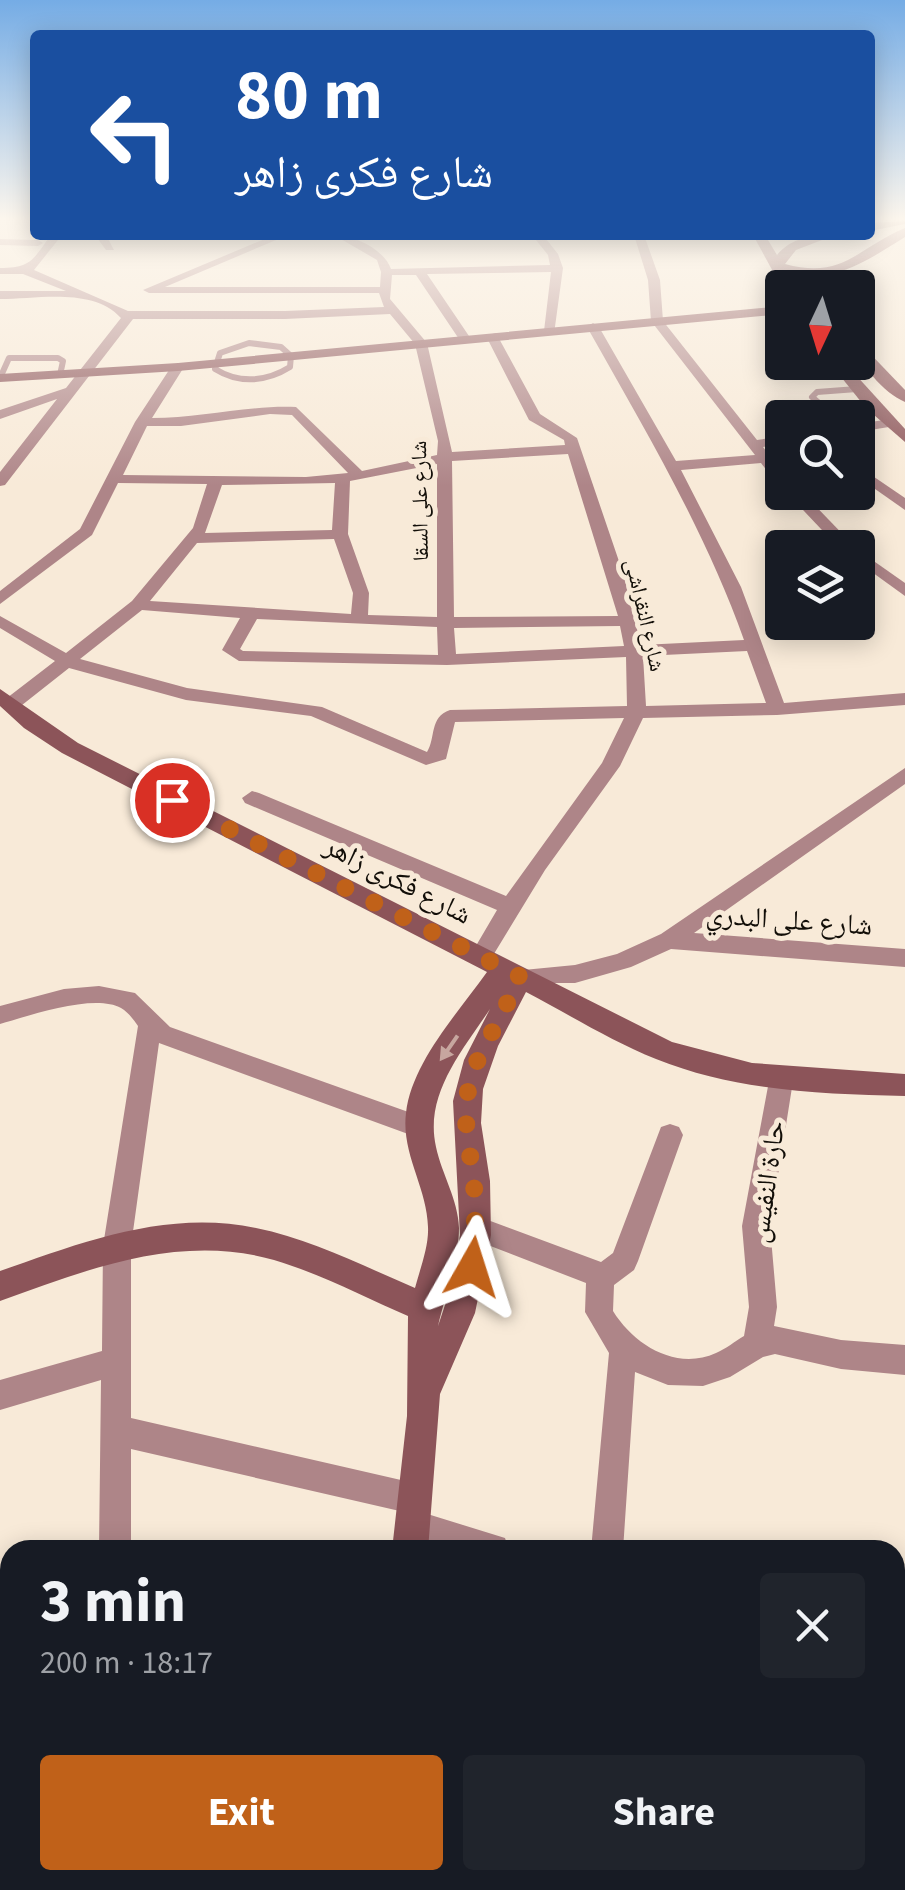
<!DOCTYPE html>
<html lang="en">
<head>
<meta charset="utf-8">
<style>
	:root { --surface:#171b24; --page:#20242c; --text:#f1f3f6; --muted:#9ea1a6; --accent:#c06119 }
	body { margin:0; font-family:"Source Sans 3","Noto Naskh Arabic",sans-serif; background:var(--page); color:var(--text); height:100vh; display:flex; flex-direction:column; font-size:38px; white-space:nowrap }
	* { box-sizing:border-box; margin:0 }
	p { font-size:32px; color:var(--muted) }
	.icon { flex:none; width:55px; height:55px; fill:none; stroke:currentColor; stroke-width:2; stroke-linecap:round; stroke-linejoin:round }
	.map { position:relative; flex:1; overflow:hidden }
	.side { position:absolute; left:0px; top:1540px; width:905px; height:350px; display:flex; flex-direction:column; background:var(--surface); border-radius:30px 30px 0 0; box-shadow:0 5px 25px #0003 }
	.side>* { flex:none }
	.hud { position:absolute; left:30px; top:30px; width:845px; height:210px; border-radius:10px; box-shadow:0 5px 25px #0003; background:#1a4fa0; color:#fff; overflow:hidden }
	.needle { width:65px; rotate:184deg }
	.tools { position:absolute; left:765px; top:270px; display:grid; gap:20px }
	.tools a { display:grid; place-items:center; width:110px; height:110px; border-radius:10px; background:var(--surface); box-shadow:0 5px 25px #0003; font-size:50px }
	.pin { position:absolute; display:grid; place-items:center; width:85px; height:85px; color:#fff; margin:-42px; border:5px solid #fff; border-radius:50%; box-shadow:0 2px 10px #0007 }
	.me { position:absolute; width:110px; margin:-55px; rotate:6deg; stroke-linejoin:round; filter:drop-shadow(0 0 8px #0008) }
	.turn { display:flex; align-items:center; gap:35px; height:210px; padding:0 40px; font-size:45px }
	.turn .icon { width:130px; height:130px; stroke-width:2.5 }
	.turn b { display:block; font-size:70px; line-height:85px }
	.round { display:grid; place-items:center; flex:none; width:105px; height:105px; border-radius:10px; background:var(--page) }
	.headline { display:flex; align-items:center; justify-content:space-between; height:170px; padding:0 40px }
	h1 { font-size:60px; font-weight:700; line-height:75px }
	.button { display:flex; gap:20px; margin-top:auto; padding:20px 40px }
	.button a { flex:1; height:115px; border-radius:10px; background:var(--accent); color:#fff; font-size:40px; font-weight:700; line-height:115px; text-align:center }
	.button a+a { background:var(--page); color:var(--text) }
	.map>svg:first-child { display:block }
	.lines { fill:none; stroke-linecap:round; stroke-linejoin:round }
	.lane-far1 { stroke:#ae8588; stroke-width:6 }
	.lane { stroke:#ae8588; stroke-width:8 }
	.street { fill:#ae8588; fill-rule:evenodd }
	.secondary { fill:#8c5459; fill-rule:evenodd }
	.oneway { fill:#c7a69f }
	.route { stroke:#c06119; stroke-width:18; stroke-dasharray:0 32.4 }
	.labels { text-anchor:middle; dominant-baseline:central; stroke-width:10; stroke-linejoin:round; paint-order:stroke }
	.far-street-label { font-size:22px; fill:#120e08; stroke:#f8ead8 }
	.street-label { font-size:28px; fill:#120e08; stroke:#f8ead8 }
</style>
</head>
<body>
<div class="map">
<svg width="905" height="1890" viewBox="0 0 905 1890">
	<rect width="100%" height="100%" fill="#f8ead8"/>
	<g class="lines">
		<g class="lane-far1">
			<path d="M249,343L281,347L291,356L290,367C266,382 239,384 215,369L220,353Z"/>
			<path d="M0,378L9,358H58L63,361L60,375"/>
			<path d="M857,389L817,392L812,397L825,408L871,405"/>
		</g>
		<path class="lane" d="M822,406H859"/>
		<g class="street">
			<path d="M51,235H62L34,270L128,311H285L384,307L379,293H149L143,290L274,235H288L165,287H380L381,272L377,260L334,235C354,235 384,249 391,269L550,265L548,255L532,235H543L558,254L563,268L554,334L544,331L551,272L427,274L471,339L465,343L461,342L416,275H392L390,299L427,343L452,452L565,445L564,440L529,420L486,336L496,333L540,414L577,438L624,576L641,645L744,640C705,530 644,428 587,327L593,323L599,327L676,461L755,455L651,321L648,280L634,235H644L660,280L663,321L757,440L782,436V444L763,447L782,472V485L777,484L761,463L681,470L741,587L784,703L905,693V705L777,715L643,718L620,766L545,870L489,962H473L470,956L497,910L245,803L242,798L252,791L259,793L506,896L602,763L624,718L455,722L446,759L426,765L311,716L186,700L69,668L17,709H3V701L55,661L0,628V616L66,653L132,601L193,528L207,484L118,483L92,535L0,604V591L80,529L135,422L173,364L184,367L152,418C200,418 248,405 296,407L362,471L437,455L438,441L415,344L390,314L285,319H133L5,485L0,486V472L57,399L0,419V410L66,388L121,318C93,287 38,299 0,299V291H66L23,274H0V268C32,268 33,259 51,235ZM270,414L292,415L348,473L306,477L123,475L147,426H181ZM568,454L618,616L454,617L452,461ZM437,464V617L368,615L369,593L348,534L350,481ZM335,483L332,530L205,533L222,485ZM334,539L353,593L351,614L150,601L197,543ZM142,610L240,618L222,650L239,661L447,665L626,657L627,706L450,710C429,717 436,738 427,752L322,707L187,688L80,659ZM257,619L437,627L438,655L243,651L240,649ZM620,626L624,646L456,654L454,628ZM747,651L766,703L646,706L643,656Z"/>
			<path d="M95,235H106L114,250H106Z"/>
			<path d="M0,239L38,240L43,243L38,246L0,245Z"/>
			<path d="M890,419L897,423L895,426L858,432V424Z"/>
			<path d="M858,466L905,498V510L858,477Z"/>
			<path d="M786,492H802L856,548H839Z"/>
			<path d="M858,550L905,583V596L858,562Z"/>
			<path d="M905,768V784L694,933L905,949V967L671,949L631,967L575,983H513L509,977L513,971L575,965L617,954L661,934Z"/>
			<path d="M99,986L135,993L170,1027L428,1119L432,1127L428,1135L419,1138L159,1043L131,1246V1418L414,1483L425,1488L430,1499L421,1512L505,1538L509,1550H441L401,1536L396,1525L404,1512L131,1449V1550H99L101,1380L0,1410V1380L102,1351L103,1246L138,1026C133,1019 128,1012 121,1008C94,993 28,1016 0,1024V1006L64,989Z"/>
			<path d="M781,1071L790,1074L793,1081L770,1226L777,1307L774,1326L841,1340L905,1345V1375L841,1369L775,1354L763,1357L730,1377L703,1386L668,1385L635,1372L623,1550H591L609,1353L585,1312L586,1283L467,1237L463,1228L467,1219L477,1216L601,1262L613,1253L661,1127L670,1124L679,1127L683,1135L638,1261L634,1270L614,1285L613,1311C634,1345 676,1371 716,1353C726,1349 735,1341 744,1336L749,1307L742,1226L769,1081L772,1074Z"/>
			<path d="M895,1656L905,1659V1693L895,1690Z"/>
			<rect x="0" y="1740" width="10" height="36"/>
			<path d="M26,1880H64L63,1890H25Z"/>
		</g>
		<g class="secondary">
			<path d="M905,221V224L870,231V223Z"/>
			<path d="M905,228V237C866,261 834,285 786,272L795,288H782L753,235H765L777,255C792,237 812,235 835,235L796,250L785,264C843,280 857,248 905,228Z"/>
			<path d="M782,306V314L178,371L0,382V374L178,363Z"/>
			<path d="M858,341L905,390V402C884,393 857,364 858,341Z"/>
			<path d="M829,362H844L905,429V442L866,408Z"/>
			<path d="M0,689L78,743L672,1042L752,1063L905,1074V1096C820,1094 736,1091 656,1059C611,1041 568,1014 526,992L498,1046L483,1089L481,1123L490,1181L491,1235L475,1313L440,1394L428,1550H392L407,1416L408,1316C364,1297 321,1274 274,1260C180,1233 88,1269 0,1301V1271C82,1242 168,1209 256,1228C311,1239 363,1266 415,1288C420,1269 429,1246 428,1227C427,1187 401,1154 406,1113C412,1062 458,1013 487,972L62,753L24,728L0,706ZM490,1009L464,1060L453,1101L460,1235L451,1287L438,1326C445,1296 459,1259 459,1228C458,1199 442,1175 436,1147C424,1094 463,1050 490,1009Z"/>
			<rect x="373" y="1880" width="42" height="10"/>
		</g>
	</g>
	<defs><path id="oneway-solid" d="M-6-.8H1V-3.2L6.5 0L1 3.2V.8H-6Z" transform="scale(2.5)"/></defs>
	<use class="oneway" href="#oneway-solid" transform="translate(449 1048) rotate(125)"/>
	<linearGradient id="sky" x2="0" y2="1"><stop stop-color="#75ace5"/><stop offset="0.45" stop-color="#fcf6ed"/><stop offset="1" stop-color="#fcf6ed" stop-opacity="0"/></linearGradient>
	<rect width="905" height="486" fill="url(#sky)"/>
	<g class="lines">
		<path class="route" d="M172,800L521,977L478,1059L468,1090L466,1122L476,1203L472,1267"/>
	</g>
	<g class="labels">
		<g class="far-street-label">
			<text transform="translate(420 501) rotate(-91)">شارع على السقا</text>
			<text transform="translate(645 615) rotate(77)">شارع النقراشى</text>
		</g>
		<g class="street-label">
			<text transform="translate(398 880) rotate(27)">شارع فكرى زاهر</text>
			<text transform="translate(789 920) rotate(4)">شارع على البدري</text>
			<text transform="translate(767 1182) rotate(-82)">حارة النفيس</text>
		</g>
	</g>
</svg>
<div class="tools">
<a><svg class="needle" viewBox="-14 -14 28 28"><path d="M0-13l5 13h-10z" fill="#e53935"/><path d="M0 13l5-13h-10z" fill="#9ea1a6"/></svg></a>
<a><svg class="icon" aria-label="search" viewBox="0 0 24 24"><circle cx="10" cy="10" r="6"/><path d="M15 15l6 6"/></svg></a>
<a><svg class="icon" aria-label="layers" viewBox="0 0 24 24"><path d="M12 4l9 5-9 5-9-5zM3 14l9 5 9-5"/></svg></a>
</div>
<div class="pin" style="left:172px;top:800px;background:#d93025"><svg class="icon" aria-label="arrive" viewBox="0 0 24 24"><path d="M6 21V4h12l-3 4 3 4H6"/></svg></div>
<svg class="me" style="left:472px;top:1267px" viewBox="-20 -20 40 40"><path d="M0-17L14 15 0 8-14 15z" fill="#c06119" stroke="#fff" stroke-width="4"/></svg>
<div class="hud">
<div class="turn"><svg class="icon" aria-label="left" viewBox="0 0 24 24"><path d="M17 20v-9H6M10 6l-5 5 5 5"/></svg><div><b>80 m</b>شارع فكرى زاهر</div></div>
</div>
<section class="side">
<div class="headline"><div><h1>3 min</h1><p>200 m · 18:17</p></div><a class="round"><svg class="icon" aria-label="close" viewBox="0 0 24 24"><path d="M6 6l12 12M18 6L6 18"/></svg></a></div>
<div class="button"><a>Exit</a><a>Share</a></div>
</section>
</div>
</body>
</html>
